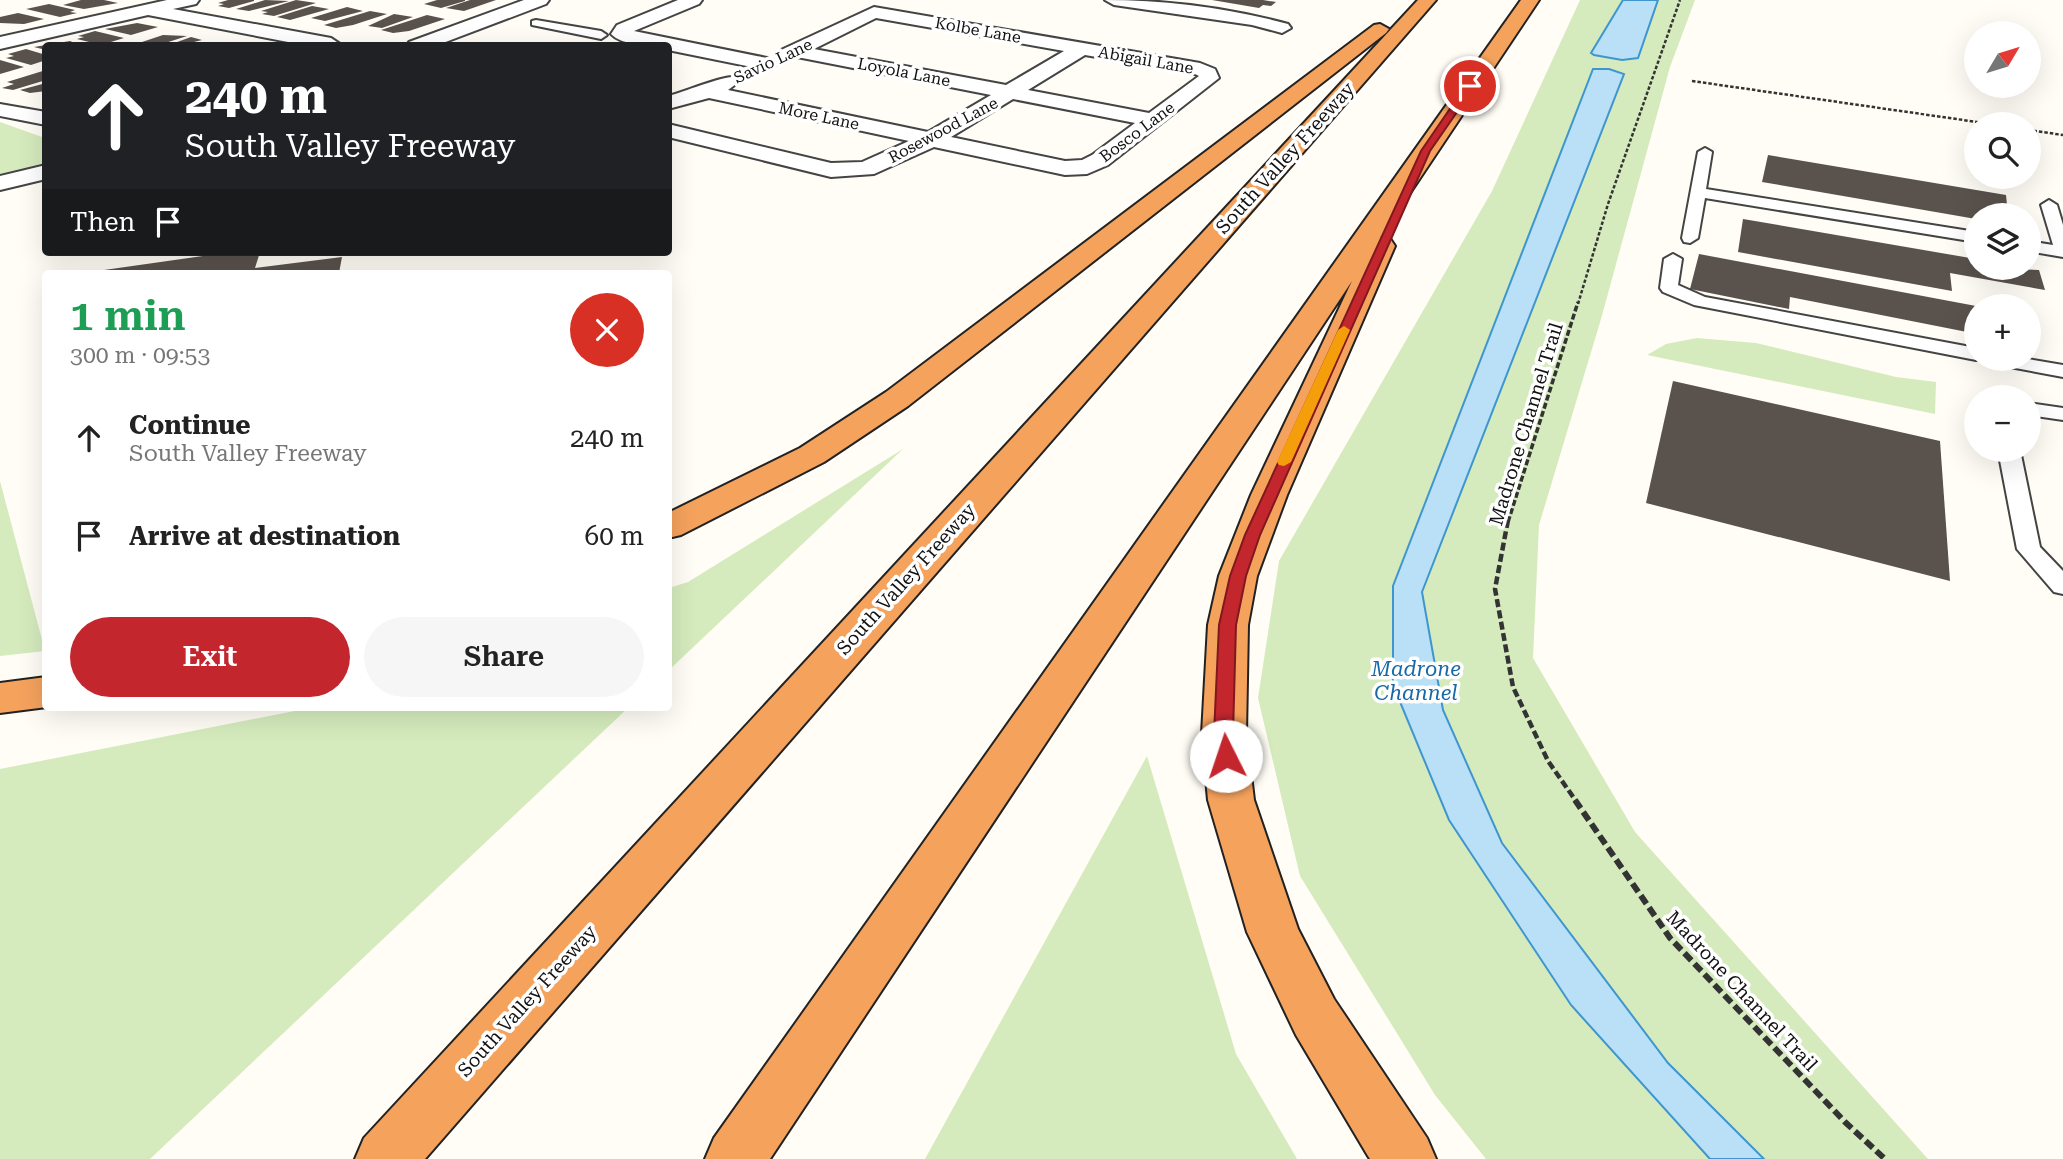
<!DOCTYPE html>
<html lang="en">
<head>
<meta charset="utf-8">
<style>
	:root { --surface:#fff; --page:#f6f6f6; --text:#222; --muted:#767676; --accent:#c4262e }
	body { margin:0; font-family:"Roboto Serif",serif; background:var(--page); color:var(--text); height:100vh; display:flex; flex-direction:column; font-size:26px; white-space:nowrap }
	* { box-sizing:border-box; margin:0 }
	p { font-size:23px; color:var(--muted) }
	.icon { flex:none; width:38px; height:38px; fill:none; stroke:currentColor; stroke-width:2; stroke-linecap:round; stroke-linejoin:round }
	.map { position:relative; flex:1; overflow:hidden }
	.side { position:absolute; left:42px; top:270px; width:630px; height:441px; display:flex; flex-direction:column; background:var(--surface); border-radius:7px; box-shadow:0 7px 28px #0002 }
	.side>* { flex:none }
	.banner { position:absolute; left:42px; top:42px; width:630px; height:214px; border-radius:7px; box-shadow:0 7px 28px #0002; background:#202124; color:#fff; overflow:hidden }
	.needle { width:46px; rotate:52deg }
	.controls { position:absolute; left:1964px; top:21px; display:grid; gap:14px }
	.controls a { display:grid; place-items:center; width:77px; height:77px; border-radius:50%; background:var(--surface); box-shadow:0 7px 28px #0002; font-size:35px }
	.pin { position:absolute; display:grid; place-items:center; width:60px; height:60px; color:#fff; margin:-30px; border:4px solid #fff; border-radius:50%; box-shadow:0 2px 7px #0007 }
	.me { position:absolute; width:77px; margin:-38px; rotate:356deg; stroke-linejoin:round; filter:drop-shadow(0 0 5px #0008) }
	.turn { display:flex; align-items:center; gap:24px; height:147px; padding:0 28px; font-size:32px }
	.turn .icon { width:91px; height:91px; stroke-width:2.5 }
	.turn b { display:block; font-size:49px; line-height:60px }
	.then { display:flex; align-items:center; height:66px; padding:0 28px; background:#0003; gap:14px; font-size:26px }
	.round { display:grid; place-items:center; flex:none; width:74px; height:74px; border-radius:37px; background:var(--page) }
	.overview { display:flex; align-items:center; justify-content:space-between; height:119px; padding:0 28px }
	h1 { font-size:42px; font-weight:600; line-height:52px; color:#1e9e55 }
	.button { display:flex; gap:14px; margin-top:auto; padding:14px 28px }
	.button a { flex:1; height:80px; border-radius:42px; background:var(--accent); color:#fff; font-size:28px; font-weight:600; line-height:80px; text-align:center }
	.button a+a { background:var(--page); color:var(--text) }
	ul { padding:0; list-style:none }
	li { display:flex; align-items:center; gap:21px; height:98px; padding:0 28px }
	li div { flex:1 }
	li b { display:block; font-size:26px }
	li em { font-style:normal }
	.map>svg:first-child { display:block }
	.green { fill:#d5ebbd }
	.water { fill:#b9e0f7; stroke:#3f96cf; stroke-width:2 }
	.building { fill:#5a524d }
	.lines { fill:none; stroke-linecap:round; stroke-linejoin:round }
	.service-casing { stroke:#444; stroke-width:4 }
	.minor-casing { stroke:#444; stroke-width:4 }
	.motorway-casing { stroke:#222; stroke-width:4 }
	.path-far3 { stroke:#333; stroke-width:2.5; stroke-dasharray:3.5 2; stroke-linecap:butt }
	.path-far2 { stroke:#333; stroke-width:3.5; stroke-dasharray:6 2.5; stroke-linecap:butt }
	.path-far1 { stroke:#333; stroke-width:4.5; stroke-dasharray:8 3.5; stroke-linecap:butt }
	.path { stroke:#333; stroke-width:6; stroke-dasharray:10 4.5; stroke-linecap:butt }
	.service { fill:#fff; fill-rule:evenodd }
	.minor { fill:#fff; fill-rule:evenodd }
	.motorway { fill:#f5a25d; fill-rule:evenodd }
	.route { fill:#c4262e; stroke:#7f191e; stroke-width:2 }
	.slow { fill:#f59e0b }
	.labels { text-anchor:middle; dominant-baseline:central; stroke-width:7; stroke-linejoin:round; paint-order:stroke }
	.far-street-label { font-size:16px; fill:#111; stroke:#fff }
	.street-label { font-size:19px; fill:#111; stroke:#fff }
	.water-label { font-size:21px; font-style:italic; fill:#1768a6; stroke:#fff }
</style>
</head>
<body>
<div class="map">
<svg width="2063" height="1159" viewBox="0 0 2063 1159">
	<rect width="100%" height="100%" fill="#fffdf5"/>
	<g class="green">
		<path d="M1580,0H1695L1670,67L1601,319L1539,525L1533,658L1635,832L1928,1159H1486L1435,1095L1300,876L1258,698L1279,561L1492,191Z"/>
		<path d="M0,122L45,138V164L0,176Z"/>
		<path d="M1697,338L1756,343L1896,377L1936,382L1935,414L1647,355L1666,344Z"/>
		<path d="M903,449L669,670V588L688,582Z"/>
		<path d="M0,481L45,651L0,656Z"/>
		<path d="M315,707H629L150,1159H0V769Z"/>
		<path d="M1147,756L1236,1054L1297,1159H925Z"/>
	</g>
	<g class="water">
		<path d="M1623,0H1658L1638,58L1622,60L1594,55L1591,53Z"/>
		<path d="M1593,69H1609L1624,74L1422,592L1443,710L1502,843L1668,1063L1764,1159H1710L1571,1005L1449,820L1393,685V586Z"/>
	</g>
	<g class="building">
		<path d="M81,0H104L118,3L84,9L63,5Z"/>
		<path d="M228,0H254V1L229,8L218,6L224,4L218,3Z"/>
		<path d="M265,0L289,1L249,11L236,9Z"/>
		<path d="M296,0L316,3L274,16L262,14L268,12L261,11Z"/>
		<path d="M437,0H465V1L441,8L424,4Z"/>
		<path d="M470,0H496L464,11L446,8Z"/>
		<path d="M1212,0H1263L1276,2L1271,6L1263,5L1259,8Z"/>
		<path d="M49,4L75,10L70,12L77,13L60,17L26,9Z"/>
		<path d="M312,6L329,9L290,20L277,17Z"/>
		<path d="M347,7L363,11L325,21L311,18Z"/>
		<path d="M370,11L387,14L353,25L336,28L324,25Z"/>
		<path d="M18,13L44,19L24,24L0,23V17Z"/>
		<path d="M394,14L413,17L382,28L368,26Z"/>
		<path d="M427,15L445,19L409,31L393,33L381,30Z"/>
		<path d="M137,23L158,27L131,35L105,29Z"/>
		<path d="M95,31L124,38L101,45L77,39L84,37L78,36Z"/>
		<path d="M163,35L187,36L156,46H130Z"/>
		<path d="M191,37L202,40L194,42L202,46H166Z"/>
		<path d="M70,41L82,46H46V50L34,47Z"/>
		<path d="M26,49L46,55V60L31,65L6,58L14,56L8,54Z"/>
		<path d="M0,60L24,67L0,74Z"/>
		<path d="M46,70V80L13,90L2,88L14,84L7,82Z"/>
		<path d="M46,83V91L30,93L20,90Z"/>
		<path d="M1768,155L2006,195L2008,215H1976V219L1762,182Z"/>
		<path d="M1743,219L1976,259V268L2039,270L2045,290L1950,273L1952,291L1738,252Z"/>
		<path d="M231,252H260L255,268L342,257L339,273H83Z"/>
		<path d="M1699,254L1976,306V339L1968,337L1967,332L1790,297L1789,309L1690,289Z"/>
		<path d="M1673,381L1940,441L1950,581L1646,503Z"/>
	</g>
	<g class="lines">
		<defs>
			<g id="service">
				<path d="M536,20L601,31L607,35L601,39L532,25V21Z"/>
				<path d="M1705,148L1712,152L1706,189L1976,232V242L1705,198L1698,238L1690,243L1684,242L1682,238L1698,152Z"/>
				<path d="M2049,200L2057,205L2063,225V257L2028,251V241L2053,245L2041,205Z"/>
				<path d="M1673,254L1682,259L1678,285L1705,297L1976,348V359H1980L1976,360L1694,305L1663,292L1660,288L1664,259Z"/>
				<path d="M1989,359H2028L2063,365V377L1999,365Z"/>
				<path d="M2028,403L2063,408V420L2028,415Z"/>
				<path d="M1998,450H2020L2040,547L2063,571V594L2054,592L2017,549Z"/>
			</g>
			<g id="minor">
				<path d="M167,0H199L196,4L173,9L331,38L340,44L309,46L148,15L0,49V37Z"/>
				<path d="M524,0H549L546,4L435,46H407L409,42Z"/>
				<path d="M678,0H702L699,4L634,31L767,58L777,64L767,70L668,50V46C652,46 622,46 611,34L617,25Z"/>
				<path d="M1105,0C1167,0 1229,8 1288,24L1291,28L1282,33L1252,25L1114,5Z"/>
				<path d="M874,7L1200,63L1215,69L1219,78L1108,165L1087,174L1065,175L934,147L874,174L831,177L668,137V124L831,163L862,162L909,141L709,98L668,109V96C684,92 727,74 737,77L740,81L728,90L928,132L991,95L797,57L788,60L778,54L781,50ZM876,18L1064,51L1006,85L814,49ZM1085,55L1195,74L1199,76L1149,113L1028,90ZM1013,99L1135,123L1092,155L1082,160L1065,161L951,137Z"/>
				<path d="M0,104L46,112V125L0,116Z"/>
				<path d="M46,165V179L0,190V176Z"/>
			</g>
			<g id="motorway">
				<path d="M1418,0H1436L425,1159H355L364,1138Z"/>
				<path d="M1521,0H1539L1380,238L1391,240L1395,246L1287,495L1257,576L1248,625L1246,734L1254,800L1298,929L1334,999L1427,1138L1436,1159H1370L1368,1156L1296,1035L1247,932L1208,800L1202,734L1208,625L1219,576L1251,495L1352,281L770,1159H705L714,1138Z"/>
				<path d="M1380,24L1389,29L1386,33L908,406L824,462L681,535L668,538V513L800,448L886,392L1374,25Z"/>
				<path d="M46,677L47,707L0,713V683Z"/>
			</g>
		</defs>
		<use href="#service" class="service-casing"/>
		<use href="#minor" class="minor-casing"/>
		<use href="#motorway" class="motorway-casing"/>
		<g class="path-far3">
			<path d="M1692,81L1991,124"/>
			<path d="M2028,130L2063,135"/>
			<path d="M1578,304L1608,204L1680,0"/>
		</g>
		<path class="path-far2" d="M1508,522L1578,302"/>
		<path class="path-far1" d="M1508,520L1495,589L1513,687L1548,761L1576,801"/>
		<path class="path" d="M1575,800L1670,938L1845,1122L1885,1159"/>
		<use href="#service" class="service"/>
		<use href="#minor" class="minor"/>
		<use href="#motorway" class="motorway"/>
	</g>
	<path class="route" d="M1467,84L1475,86L1430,151L1260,535L1246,576L1236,625L1233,734L1236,756L1233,761H1220L1214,734L1219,625L1230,576L1245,535L1421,151Z"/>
	<path class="slow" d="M1344,326L1350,330L1291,462L1284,466L1279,465L1277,462L1338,330Z"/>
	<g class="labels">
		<g class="far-street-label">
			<text transform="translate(978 30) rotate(10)">Kolbe Lane</text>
			<text transform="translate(1146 60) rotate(10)">Abigail Lane</text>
			<text transform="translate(773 61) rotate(-25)">Savio Lane</text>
			<text transform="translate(904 72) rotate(11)">Loyola Lane</text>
			<text transform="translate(819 116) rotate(12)">More Lane</text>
			<text transform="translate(943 130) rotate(-28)">Rosewood Lane</text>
			<text transform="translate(1137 132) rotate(-37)">Bosco Lane</text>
		</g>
		<g class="street-label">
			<text transform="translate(1285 158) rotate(-48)">South Valley Freeway</text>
			<text transform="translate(1526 424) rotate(-73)">Madrone Channel Trail</text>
			<text transform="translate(906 579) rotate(-48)">South Valley Freeway</text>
			<text transform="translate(1742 991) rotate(47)">Madrone Channel Trail</text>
			<text transform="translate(527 1001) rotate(-48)">South Valley Freeway</text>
		</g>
		<g class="water-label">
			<text x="1416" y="669">Madrone<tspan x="1416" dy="24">Channel</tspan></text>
		</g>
	</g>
</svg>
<div class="controls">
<a><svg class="needle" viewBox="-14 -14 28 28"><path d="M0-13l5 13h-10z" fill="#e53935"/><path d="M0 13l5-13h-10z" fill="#767676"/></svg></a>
<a><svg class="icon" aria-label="search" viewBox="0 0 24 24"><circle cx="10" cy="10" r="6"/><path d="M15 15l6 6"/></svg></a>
<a><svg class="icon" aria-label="layers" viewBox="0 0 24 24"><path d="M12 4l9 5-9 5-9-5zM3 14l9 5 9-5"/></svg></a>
<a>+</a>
<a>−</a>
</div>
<div class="pin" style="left:1470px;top:86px;background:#d93025"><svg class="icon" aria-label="arrive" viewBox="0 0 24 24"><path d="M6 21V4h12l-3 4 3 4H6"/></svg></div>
<svg class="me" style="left:1226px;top:756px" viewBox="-20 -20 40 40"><circle r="19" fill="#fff"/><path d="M0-13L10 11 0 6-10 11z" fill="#c4262e"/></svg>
<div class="banner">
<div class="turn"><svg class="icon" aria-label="ahead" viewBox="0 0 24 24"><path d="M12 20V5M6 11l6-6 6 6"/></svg><div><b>240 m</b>South Valley Freeway</div></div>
<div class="then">Then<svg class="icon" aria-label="arrive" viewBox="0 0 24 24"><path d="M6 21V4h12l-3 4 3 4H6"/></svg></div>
</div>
<section class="side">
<div class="overview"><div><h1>1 min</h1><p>300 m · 09:53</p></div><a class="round" style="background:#d93025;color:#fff"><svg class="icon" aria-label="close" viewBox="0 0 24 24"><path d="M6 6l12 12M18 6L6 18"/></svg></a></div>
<ul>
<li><svg class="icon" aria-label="ahead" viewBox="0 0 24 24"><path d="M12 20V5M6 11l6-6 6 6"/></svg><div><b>Continue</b><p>South Valley Freeway</p></div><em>240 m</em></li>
<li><svg class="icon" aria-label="arrive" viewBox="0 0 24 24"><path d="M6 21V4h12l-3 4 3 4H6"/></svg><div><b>Arrive at destination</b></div><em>60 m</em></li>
</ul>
<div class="button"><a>Exit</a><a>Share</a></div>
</section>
</div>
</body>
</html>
